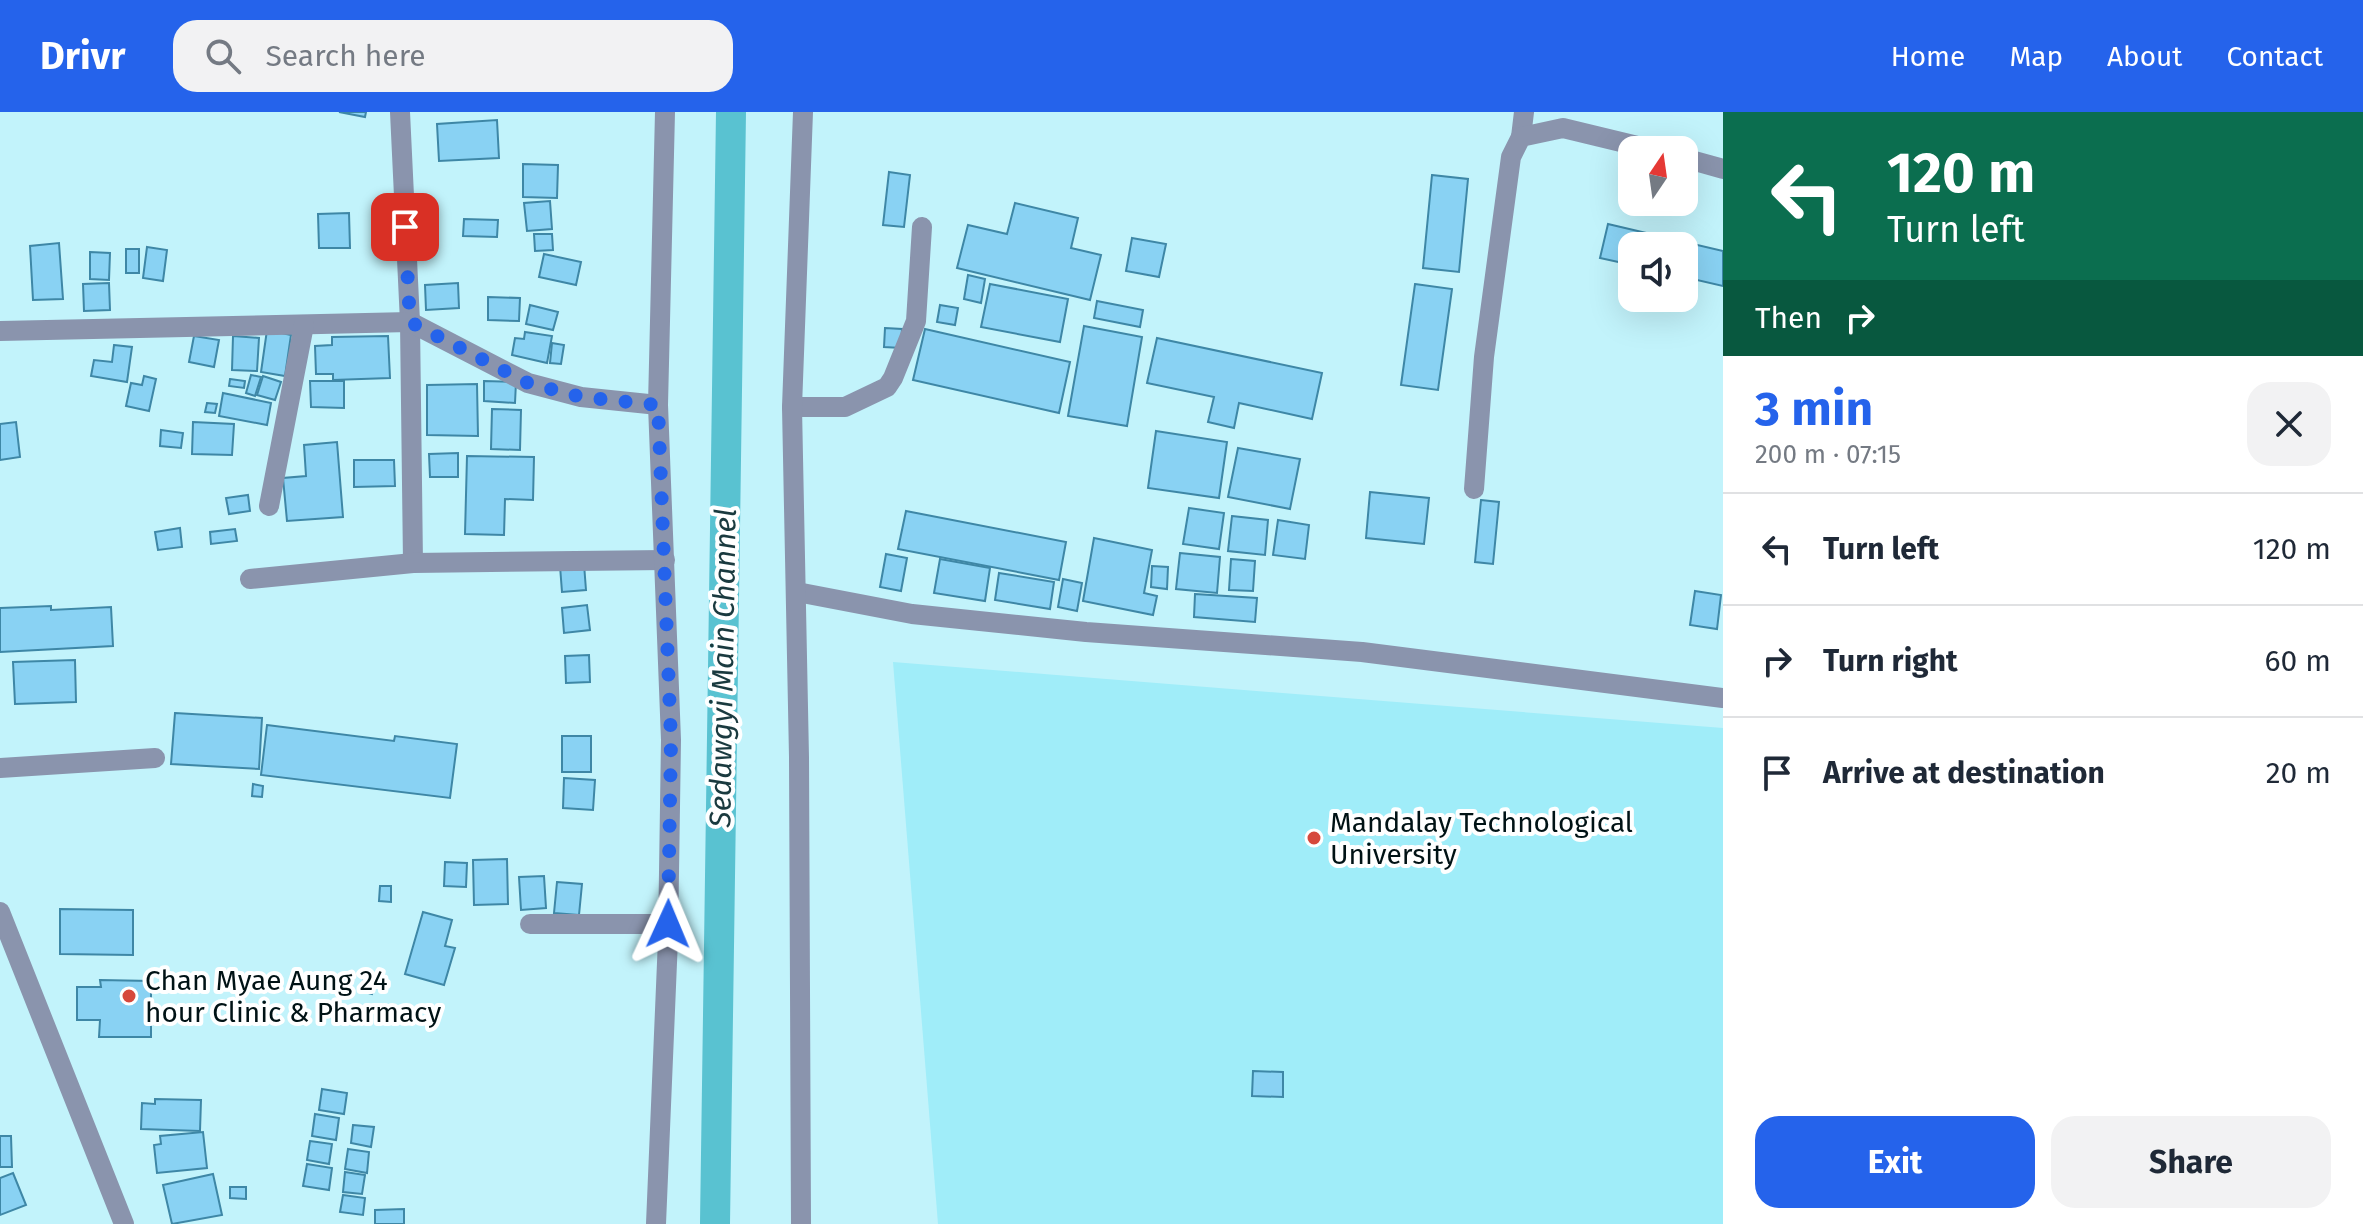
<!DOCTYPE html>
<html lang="en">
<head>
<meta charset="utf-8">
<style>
	:root { --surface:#fff; --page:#f2f2f3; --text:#1f2937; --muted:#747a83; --line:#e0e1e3; --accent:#2563eb }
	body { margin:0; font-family:"Fira Sans",sans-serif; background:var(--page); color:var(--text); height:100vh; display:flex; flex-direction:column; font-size:30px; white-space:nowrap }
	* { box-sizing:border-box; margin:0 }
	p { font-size:26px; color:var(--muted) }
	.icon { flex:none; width:44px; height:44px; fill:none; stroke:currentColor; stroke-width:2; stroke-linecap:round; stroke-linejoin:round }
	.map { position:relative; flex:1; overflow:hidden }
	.details { display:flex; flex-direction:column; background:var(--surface); width:640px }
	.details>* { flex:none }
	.guide { background:#0b6e4f; color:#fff; overflow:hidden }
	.needle { width:52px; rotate:13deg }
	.controls { position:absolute; left:1618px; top:24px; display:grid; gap:16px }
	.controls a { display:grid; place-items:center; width:80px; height:80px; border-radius:16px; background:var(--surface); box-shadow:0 8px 32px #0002; font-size:40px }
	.pin { position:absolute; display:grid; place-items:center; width:68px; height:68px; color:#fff; margin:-34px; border-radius:16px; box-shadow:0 4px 12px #0006 }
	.me { position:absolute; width:88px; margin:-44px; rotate:1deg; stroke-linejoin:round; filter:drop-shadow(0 0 6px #0008) }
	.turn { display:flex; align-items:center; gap:28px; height:168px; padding:0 32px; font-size:36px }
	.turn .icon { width:104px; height:104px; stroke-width:2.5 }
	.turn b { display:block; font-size:56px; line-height:68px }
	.then { display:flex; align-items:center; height:76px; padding:0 32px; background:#0003; gap:16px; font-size:30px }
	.round { display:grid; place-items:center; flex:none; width:84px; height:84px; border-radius:24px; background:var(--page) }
	.head { display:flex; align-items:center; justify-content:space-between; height:136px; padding:0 32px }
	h1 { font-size:48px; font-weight:700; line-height:60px; color:var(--accent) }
	.cta { display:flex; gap:16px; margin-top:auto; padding:16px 32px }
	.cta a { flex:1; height:92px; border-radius:24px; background:var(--accent); color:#fff; font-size:32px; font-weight:700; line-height:92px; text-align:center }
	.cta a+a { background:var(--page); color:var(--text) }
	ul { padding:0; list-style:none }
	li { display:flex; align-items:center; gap:24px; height:112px; padding:0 32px; border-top:2px solid var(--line) }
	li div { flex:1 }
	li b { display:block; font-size:30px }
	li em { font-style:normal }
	header { display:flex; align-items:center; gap:48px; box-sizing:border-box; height:112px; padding:0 40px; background:var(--accent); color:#fff }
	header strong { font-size:38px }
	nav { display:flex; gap:44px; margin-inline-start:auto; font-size:28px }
	.search { width:560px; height:72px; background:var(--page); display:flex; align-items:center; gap:20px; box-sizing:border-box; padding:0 28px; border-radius:24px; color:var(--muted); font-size:30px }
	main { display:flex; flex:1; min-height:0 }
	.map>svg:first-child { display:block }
	.built { fill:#a0edf9 }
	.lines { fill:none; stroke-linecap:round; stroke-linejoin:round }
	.canal { stroke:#59c2d1; stroke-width:30 }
	.building { fill:#89d2f3; stroke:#3e87a6; stroke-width:2 }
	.minor { stroke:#8a94ad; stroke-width:20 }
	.route { stroke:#2563eb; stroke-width:14; stroke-dasharray:0 25.2 }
	.poi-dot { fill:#d6483c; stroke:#fff; stroke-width:3 }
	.labels { text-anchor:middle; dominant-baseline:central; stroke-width:8; stroke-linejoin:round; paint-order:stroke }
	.poi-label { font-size:28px; fill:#001215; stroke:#fff; text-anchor:start }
	.water-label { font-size:30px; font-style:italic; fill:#1a3a3f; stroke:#fff }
</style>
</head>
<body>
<header>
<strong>Drivr</strong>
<div class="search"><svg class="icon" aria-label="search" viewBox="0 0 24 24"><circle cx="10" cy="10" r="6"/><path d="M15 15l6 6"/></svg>Search here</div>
<nav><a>Home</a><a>Map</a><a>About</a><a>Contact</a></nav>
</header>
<main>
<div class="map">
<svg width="1723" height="1112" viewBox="0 0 1723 1112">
	<rect width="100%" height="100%" fill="#c2f3fb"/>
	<path class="built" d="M893,550L1723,616V1112H938Z"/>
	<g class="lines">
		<path class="canal" d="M715,1112L731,0"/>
	</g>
	<g class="building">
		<path d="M339,0H366L365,5Z"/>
		<path d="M497,8L499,46L439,49L437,12Z"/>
		<path d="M523,52L558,53L557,86L523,85Z"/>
		<path d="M889,60L910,63L904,115L883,113Z"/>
		<path d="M1432,63L1468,67L1459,160L1423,156Z"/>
		<path d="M550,89L552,117L527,119L524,91Z"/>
		<path d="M1015,91L1078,106L1071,136L1101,143L1090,188L957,156L968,113L1007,122Z"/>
		<path d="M349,101L350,136H319L318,102Z"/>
		<path d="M464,107L498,108L497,125L463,124Z"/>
		<path d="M1608,112L1723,139V174L1684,165V134H1632V153L1600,146Z"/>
		<path d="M534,122H552L553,138L535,139Z"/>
		<path d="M1132,126L1166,132L1159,165L1126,159Z"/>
		<path d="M59,131L63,187L33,188L30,134Z"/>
		<path d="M147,135L167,138L163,169L143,166Z"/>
		<rect x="126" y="137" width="13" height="24"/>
		<path d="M90,140L110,141L109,168L90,167Z"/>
		<path d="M544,142L581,150L576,173L539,165Z"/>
		<path d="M968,163L985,167L981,191L964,187Z"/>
		<path d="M109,171L110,198L84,199L83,172Z"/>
		<path d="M458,171L459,196L426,198L425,173Z"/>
		<path d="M990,172L1068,187L1060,230L981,215Z"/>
		<path d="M1415,172L1452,177L1438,278L1401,273Z"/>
		<path d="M488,185L520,186L519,209L488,208Z"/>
		<path d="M1097,189L1143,198L1140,215L1094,206Z"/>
		<path d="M530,193L558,200L553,218L526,212Z"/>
		<path d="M940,193L958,196L955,213L937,210Z"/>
		<path d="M1084,214L1142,225L1127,314L1068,304Z"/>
		<path d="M885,216L902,217L901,236L884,235Z"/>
		<path d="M925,217L1070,250L1059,301L913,268Z"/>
		<path d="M267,218L291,223L285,264L261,260Z"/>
		<path d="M525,220L552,224L547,251L512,243L515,226L524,227Z"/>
		<path d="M194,224L219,228L214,255L189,250Z"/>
		<path d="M233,224L259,226L257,259L232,258Z"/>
		<path d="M388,224L390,266L333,268V262H316L315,234L332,233V225Z"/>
		<path d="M1157,226L1322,261L1312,307L1239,291L1234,316L1208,310L1214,285L1147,271Z"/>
		<path d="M552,231L564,233L561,252L550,251Z"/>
		<path d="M114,233L132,235L127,270L91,264L94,248L112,250Z"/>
		<path d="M251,263L261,265L255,284L246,281Z"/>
		<path d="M144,264L156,267L149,299L126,294L131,271L142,273Z"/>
		<path d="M263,264L281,270L275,288L257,283Z"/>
		<path d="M230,267L245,269L244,276L229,274Z"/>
		<path d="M310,269H344V296L311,295Z"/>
		<path d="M484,269L516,270L515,291L484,289Z"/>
		<path d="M477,272L478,324L427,323V273Z"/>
		<path d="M223,281L271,291L267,313L219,304Z"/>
		<path d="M207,291L217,292L215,301L205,300Z"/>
		<path d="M492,297L521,298L520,338L491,337Z"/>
		<path d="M16,310L20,345L0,348V312Z"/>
		<path d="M193,310L234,312L232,343L192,342Z"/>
		<path d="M161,318L183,321L181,336L160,334Z"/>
		<path d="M1156,319L1227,330L1219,386L1148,376Z"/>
		<path d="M337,330L343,405L287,409L283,366L306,364L304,333Z"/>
		<path d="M1238,336L1300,347L1290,397L1228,385Z"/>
		<path d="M458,341V365H430L429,342Z"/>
		<path d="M467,344L534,345L533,388L505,387L504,423L465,422Z"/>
		<path d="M354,348H394L395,374L354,375Z"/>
		<path d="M1370,380L1429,386L1424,432L1366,426Z"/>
		<path d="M248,383L250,399L229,402L226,386Z"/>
		<path d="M1481,388L1499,390L1493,452L1475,450Z"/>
		<path d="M1189,396L1224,401L1219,437L1183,432Z"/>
		<path d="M906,399L1066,430L1059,468L898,437Z"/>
		<path d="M1232,404L1268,408L1265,443L1228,439Z"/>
		<path d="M1278,408L1309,413L1305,447L1273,443Z"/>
		<path d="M180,416L182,435L158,438L155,420Z"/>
		<path d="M235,417L237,429L211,432L210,420Z"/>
		<path d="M1094,426L1152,438L1144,481L1157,484L1153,503L1083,489Z"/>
		<path d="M1180,441L1220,445L1217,481L1176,477Z"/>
		<path d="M886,442L907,446L901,479L880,475Z"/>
		<path d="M940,447L990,456L985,489L934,481Z"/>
		<path d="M1231,447L1255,449L1253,479L1229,478Z"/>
		<path d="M584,452L586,478L562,480L560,454Z"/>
		<path d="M1152,454L1168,455L1167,477L1151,475Z"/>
		<path d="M999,461L1054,470L1050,497L995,488Z"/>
		<path d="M1063,467L1082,471L1077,499L1058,495Z"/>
		<path d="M1695,479L1721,483L1717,517L1690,513Z"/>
		<path d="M1195,482L1257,486L1255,510L1194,505Z"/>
		<path d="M587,493L590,518L564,521L562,496Z"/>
		<path d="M51,494V498L111,495L113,534L0,540V496Z"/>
		<path d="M589,543L590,570L566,571L565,544Z"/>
		<path d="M75,548L76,590L15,592L13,550Z"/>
		<path d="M175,601L262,606L259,657L171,652Z"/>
		<path d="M267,613L394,629L395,624L457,632L450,686L261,663Z"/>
		<rect x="562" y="624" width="29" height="36"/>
		<path d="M564,666L595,668L593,698L563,696Z"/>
		<path d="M253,672L263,674L262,685L252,684Z"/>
		<path d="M507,747L508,792L474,793L473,748Z"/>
		<path d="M445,750L467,751L466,775L444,774Z"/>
		<path d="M544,764L546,796L521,798L519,765Z"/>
		<path d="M557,770L582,772L579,803L554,801Z"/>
		<path d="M380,774H391V790L379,789Z"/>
		<path d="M60,797L133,798V843L60,842Z"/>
		<path d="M423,800L452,808L445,834L455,836L444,873L405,862Z"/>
		<path d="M364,866L376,869L372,882L361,879Z"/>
		<path d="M100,868L151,869V925H99L100,908H77V875H101Z"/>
		<path d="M1253,959L1283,960V985L1252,984Z"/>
		<path d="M322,977L347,981L344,1002L319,998Z"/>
		<path d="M155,987L201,988L200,1019L141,1017L142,991L155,992Z"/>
		<path d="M315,1002L339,1006L336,1028L312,1024Z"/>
		<path d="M353,1013L374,1015L371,1035L351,1031Z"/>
		<path d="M203,1020L207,1056L157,1061L154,1033L161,1032L160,1024Z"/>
		<path d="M0,1024H11L12,1055H0Z"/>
		<path d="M310,1029L332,1032L329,1052L307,1048Z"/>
		<path d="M348,1037L369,1040L367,1061L345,1057Z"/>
		<path d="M307,1052L332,1056L329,1078L303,1074Z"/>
		<path d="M345,1060L365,1063L362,1082L343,1080Z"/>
		<path d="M13,1061L26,1093L0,1103V1066Z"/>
		<path d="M213,1062L222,1103L172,1112L163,1073Z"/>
		<path d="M230,1075H246V1087L230,1086Z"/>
		<path d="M343,1083L365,1086L363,1103L340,1100Z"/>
		<path d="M404,1097V1112H375V1098Z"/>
	</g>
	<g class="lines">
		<g class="minor">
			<path d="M400,0L410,210L413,451"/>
			<path d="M1521,25L1524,0"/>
			<path d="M1684,46L1723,57"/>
			<path d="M0,219L410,210L528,271L581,285L658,293"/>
			<path d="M792,295H845L887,275L893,266L916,209L922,115"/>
			<path d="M1474,377L1484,245L1511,45L1521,25L1563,16L1654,38"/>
			<path d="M269,394L304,213"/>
			<path d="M250,467L413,451L665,448"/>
			<path d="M797,480L912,502L1086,520L1362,540L1723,586"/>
			<path d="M0,656L155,646"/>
			<path d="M0,800L124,1112"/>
			<path d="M530,812H668"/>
			<path d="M656,1112L668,827L671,628L658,293L665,0"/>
			<path d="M801,1112L799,645L792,295L803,0"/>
		</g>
	</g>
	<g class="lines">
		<path class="route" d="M405,115L410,210L528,271L581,285L658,293L671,628L668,812"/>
	</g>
	<g class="poi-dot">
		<circle cx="1314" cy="726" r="8"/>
		<circle cx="129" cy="884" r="8"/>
	</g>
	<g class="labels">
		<g class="poi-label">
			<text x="1330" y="710">Mandalay Technological<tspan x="1330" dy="32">University</tspan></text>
			<text x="145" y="868">Chan Myae Aung 24<tspan x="145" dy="32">hour Clinic &amp; Pharmacy</tspan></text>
		</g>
		<g class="water-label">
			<text transform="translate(723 556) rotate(-89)">Sedawgyi Main Channel</text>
		</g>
	</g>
</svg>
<div class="controls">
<a><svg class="needle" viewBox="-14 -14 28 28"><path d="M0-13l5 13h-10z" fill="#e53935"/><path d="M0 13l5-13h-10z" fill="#747a83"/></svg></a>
<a><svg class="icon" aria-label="sound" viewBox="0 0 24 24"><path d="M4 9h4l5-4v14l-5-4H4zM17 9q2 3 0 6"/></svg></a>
</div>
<div class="pin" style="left:405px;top:115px;background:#d93025"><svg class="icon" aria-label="arrive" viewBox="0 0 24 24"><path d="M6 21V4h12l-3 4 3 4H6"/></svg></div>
<svg class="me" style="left:668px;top:812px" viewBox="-20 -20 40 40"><path d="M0-17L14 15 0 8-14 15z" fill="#2563eb" stroke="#fff" stroke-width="4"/></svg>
</div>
<section class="details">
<div class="guide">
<div class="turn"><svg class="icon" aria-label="left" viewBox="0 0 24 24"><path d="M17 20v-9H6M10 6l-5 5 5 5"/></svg><div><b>120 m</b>Turn left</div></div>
<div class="then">Then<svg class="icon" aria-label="right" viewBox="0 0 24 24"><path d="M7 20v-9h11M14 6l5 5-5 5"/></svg></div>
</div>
<div class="head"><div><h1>3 min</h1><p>200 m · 07:15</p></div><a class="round"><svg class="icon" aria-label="close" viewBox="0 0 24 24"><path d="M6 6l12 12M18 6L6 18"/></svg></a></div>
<ul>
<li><svg class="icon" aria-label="left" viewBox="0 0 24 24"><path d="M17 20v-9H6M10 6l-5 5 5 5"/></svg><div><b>Turn left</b></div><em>120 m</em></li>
<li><svg class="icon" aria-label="right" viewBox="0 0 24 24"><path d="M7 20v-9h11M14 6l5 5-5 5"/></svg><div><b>Turn right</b></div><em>60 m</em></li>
<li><svg class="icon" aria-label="arrive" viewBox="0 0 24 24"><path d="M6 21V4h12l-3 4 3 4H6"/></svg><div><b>Arrive at destination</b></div><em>20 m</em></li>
</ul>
<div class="cta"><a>Exit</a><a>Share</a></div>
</section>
</main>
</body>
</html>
